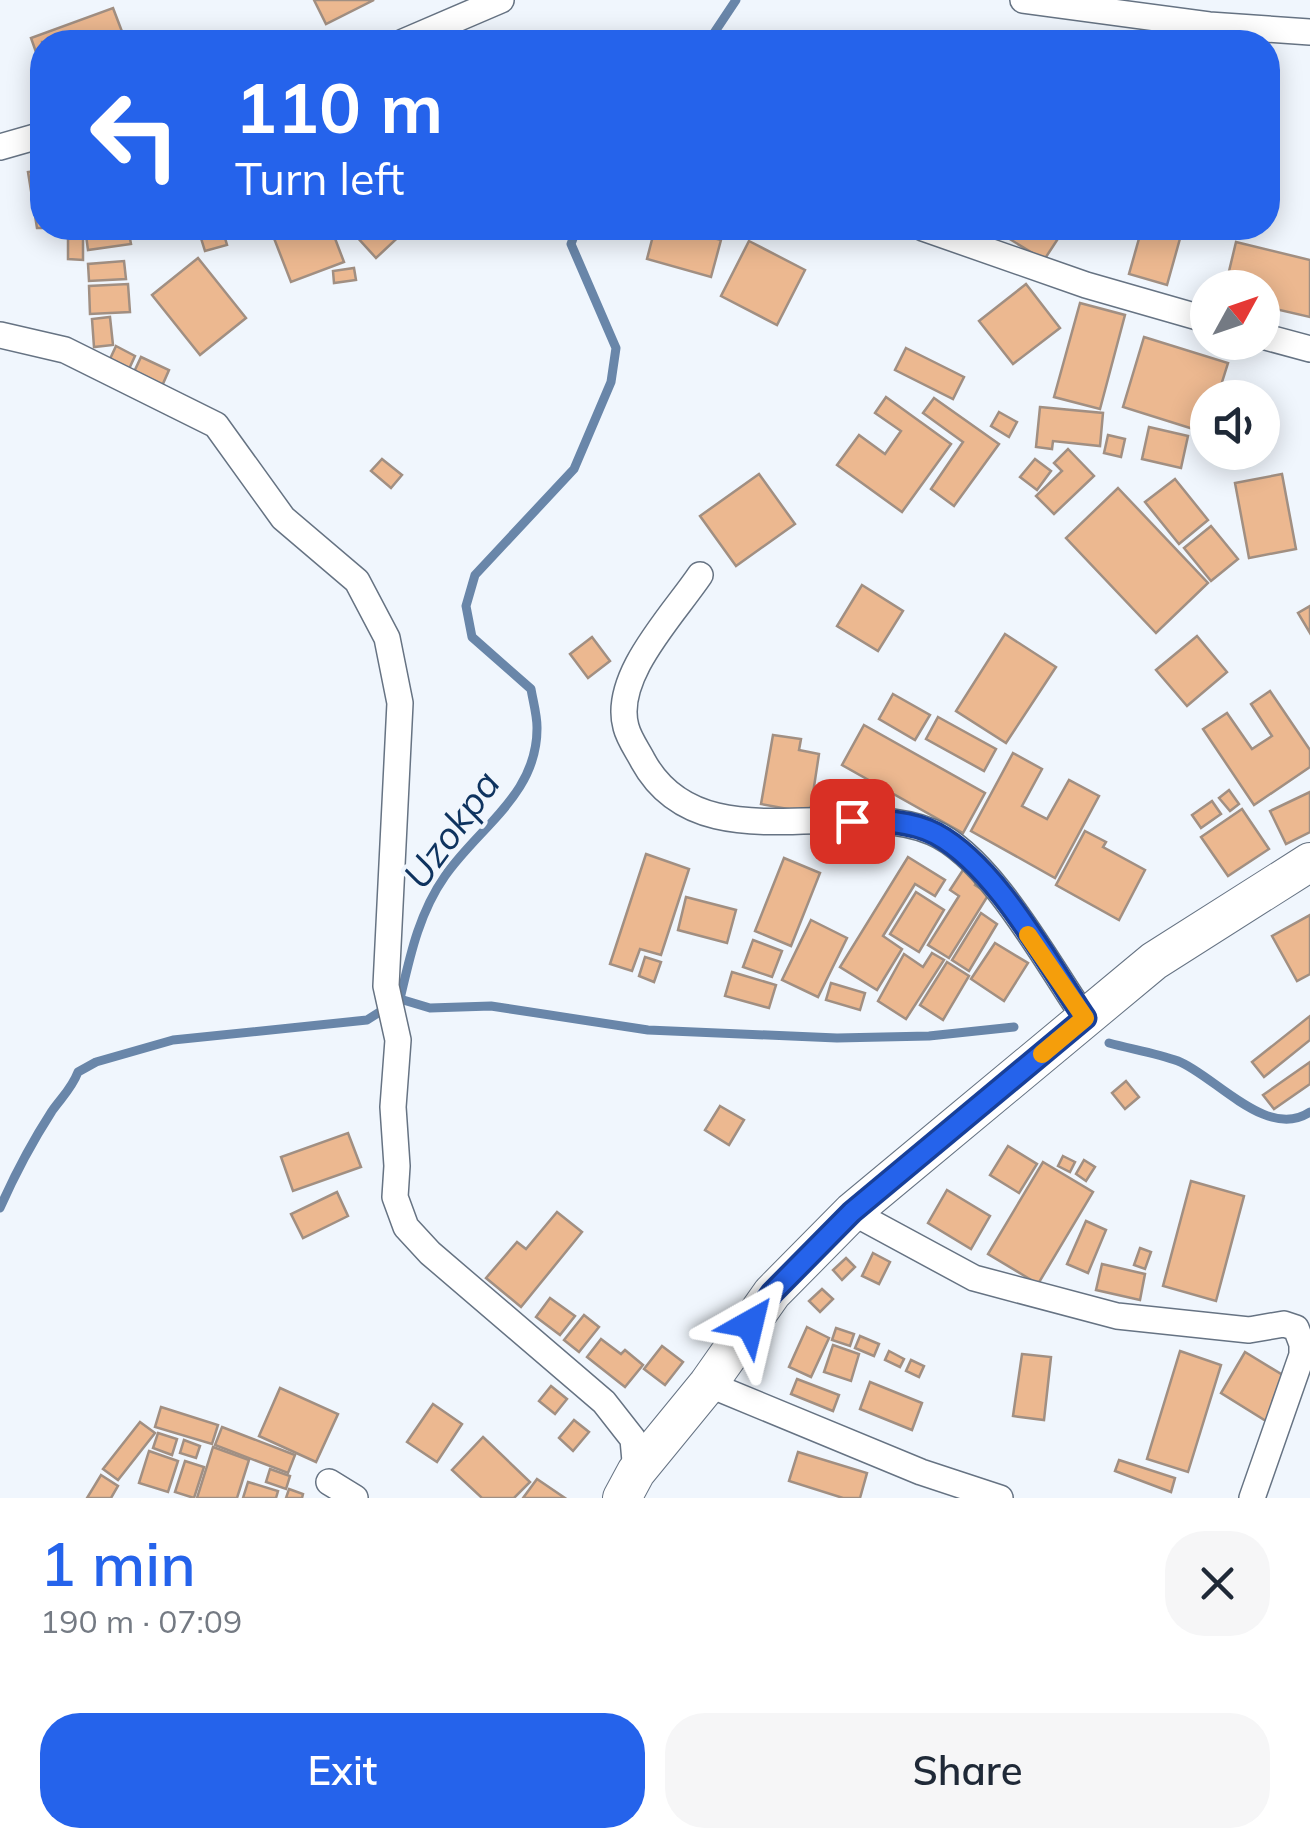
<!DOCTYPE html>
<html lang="en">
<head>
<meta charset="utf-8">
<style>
	:root { --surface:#fff; --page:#f6f6f7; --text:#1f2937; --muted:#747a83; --accent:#2563eb }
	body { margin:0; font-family:Mulish,sans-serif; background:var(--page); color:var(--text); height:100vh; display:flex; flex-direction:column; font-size:38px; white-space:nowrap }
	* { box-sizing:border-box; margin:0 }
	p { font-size:32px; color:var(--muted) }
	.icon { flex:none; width:55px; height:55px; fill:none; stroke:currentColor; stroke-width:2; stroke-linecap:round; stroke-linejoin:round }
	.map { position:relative; height:1498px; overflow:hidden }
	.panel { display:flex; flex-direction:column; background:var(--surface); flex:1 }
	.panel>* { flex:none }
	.top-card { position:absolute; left:30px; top:30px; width:1250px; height:210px; border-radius:40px; box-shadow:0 5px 25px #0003; background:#2563eb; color:#fff; overflow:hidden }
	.needle { width:65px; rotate:50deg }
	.tools { position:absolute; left:1190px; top:270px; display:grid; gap:20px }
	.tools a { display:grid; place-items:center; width:90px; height:90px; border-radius:50%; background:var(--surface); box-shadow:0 5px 25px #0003; font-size:50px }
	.pin { position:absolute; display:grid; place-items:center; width:85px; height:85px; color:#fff; margin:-42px; border-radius:20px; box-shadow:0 5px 15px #0006 }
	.me { position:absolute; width:110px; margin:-55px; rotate:37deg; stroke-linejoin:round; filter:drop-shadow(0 0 8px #0008) }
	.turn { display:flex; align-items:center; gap:35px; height:210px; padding:0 40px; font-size:45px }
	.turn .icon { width:130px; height:130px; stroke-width:2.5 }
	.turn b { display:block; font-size:70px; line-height:85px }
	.round { display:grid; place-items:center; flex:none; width:105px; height:105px; border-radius:40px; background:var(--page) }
	.headline { display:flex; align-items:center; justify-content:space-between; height:170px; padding:0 40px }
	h1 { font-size:60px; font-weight:600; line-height:75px; color:var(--accent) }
	.cta { display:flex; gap:20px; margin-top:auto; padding:20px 40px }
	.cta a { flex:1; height:115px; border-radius:40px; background:var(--accent); color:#fff; font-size:40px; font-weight:600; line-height:115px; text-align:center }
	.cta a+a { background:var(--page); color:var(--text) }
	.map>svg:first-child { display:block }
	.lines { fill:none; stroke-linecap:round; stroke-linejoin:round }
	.stream { stroke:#6986a9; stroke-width:9 }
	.building { fill:#ecb890; stroke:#a18f82; stroke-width:2.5 }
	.street-casing { stroke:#667383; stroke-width:28 }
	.secondary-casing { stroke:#667383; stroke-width:40 }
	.street { stroke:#fff; stroke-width:25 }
	.secondary { stroke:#fff; stroke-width:38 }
	.route-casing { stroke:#184099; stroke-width:25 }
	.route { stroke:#2563eb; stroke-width:18 }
	.slow { stroke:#f59e0b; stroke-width:18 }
	.labels { text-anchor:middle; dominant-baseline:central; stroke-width:8; stroke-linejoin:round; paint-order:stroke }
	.water-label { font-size:38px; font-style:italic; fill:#0e335f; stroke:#f0f6fd }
</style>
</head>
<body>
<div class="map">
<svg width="1310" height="1498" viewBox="0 0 1310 1498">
	<rect width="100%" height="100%" fill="#f0f6fd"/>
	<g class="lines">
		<g class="stream">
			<path d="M708,42L736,0"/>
			<path d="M400,999L430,1008L491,1006L648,1030L837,1038L929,1036L1014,1027"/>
			<path d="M1109,1043C1131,1049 1156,1053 1178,1061C1214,1075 1267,1141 1310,1112"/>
			<path d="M0,1208C15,1174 32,1142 52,1111C62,1097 72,1088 78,1072L96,1062L173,1040L367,1020L400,999C410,956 419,913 445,876C479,827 538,794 537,727C537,715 533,701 531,689L472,637L466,606L475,575L574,469L611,382L616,348L571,244L577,228"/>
		</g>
	</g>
	<g class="building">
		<path d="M314,0H374L326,24Z"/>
		<path d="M113,8L126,42H42V69L31,38Z"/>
		<path d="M997,33L1018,42H992Z"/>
		<path d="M42,170L44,228H37L28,172Z"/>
		<path d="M85,228H128L131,244L88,250Z"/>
		<path d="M222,228L227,245L205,251L200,235Z"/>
		<path d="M270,228H331L344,262L291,282Z"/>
		<path d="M367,228H408L376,258L357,237Z"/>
		<path d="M655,228H677L721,240L711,277L647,259Z"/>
		<path d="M1008,228H1065L1044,260L1003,235Z"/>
		<path d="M1142,228L1181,235L1167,285L1129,274Z"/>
		<path d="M68,232H83V260L68,259Z"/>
		<path d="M749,241L805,270L777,325L721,296Z"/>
		<path d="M1236,242L1310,260V317L1262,306V288H1225Z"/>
		<path d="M198,258L246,318L200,355L152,295Z"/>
		<path d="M124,261L126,279L89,281L88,264Z"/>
		<path d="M354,268L356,280L334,283L333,271Z"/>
		<path d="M128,284L130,312L90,314L89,286Z"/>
		<path d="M1026,284L1060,328L1013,364L979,321Z"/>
		<path d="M1080,303L1125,315L1100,409L1054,397Z"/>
		<path d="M110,317L113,345L94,347L92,319Z"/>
		<path d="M1144,337L1228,363L1217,398H1208L1206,433L1123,407Z"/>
		<path d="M116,346L135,356L129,369L110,359Z"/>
		<path d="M906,348L964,377L953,399L895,370Z"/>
		<path d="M141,357L169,370L162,386L134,372Z"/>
		<path d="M886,397L951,444L902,512L837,465L859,435L885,454L901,431L875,413Z"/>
		<path d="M934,398L999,444L954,506L931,489L963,442L923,413Z"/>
		<path d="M1040,407L1103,413L1100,446L1053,441L1052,449L1036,447Z"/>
		<path d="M999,412L1017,422L1009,437L991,426Z"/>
		<path d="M1149,427L1188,436L1181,468L1142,459Z"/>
		<path d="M1108,435L1125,439L1121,457L1104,453Z"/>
		<path d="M1068,449L1094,476L1054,514L1036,496L1062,471L1054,463Z"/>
		<path d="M382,459L402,475L391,488L371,471Z"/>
		<path d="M1035,459L1051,471L1037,490L1020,477Z"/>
		<path d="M759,474L795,524L736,566L700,516Z"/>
		<path d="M1282,474L1296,549L1249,558L1235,483Z"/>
		<path d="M1175,479L1208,520L1179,544L1145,502Z"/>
		<path d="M1118,488L1208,583L1156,633L1066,538Z"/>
		<path d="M1211,526L1238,559L1211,581L1184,548Z"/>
		<path d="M862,585L903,611L878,651L837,626Z"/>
		<path d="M1310,606V633L1298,613Z"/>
		<path d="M1005,634L1056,667L1006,743L956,711Z"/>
		<path d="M1197,636L1227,672L1187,706L1156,670Z"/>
		<path d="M592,637L610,661L588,678L570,654Z"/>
		<path d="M1270,691L1310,750V767L1254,805L1203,729L1227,713L1252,749L1272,736L1251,704Z"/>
		<path d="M893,694L930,715L915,740L879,719Z"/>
		<path d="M938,717L996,749L984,771L926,739Z"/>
		<path d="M864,725L985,793L963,833L842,765Z"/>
		<path d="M773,735L801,739L799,750L819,754L810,813L761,804Z"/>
		<path d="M1013,753L1042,769L1022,806L1047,819L1069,780L1099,796L1055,878L971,831Z"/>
		<path d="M1229,790L1239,804L1230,811L1219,798Z"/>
		<path d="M1310,792V832L1286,844L1270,811Z"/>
		<path d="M1212,801L1221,814L1201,828L1192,815Z"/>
		<path d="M1242,809L1269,849L1228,876L1201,837Z"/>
		<path d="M1085,831L1106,842L1103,847L1145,870L1119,920L1056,885Z"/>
		<path d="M646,854L689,869L661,955L640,949L632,971L610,964Z"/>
		<path d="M908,857L945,880L935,896L915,884L883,936L902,949L877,990L840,967Z"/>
		<path d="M784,858L820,873L791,946L755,931Z"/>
		<path d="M963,870L978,880L975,885L989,894L949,958L928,945L959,896L950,890Z"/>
		<path d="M916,892L944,910L919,952L890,934Z"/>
		<path d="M686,897L736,910L727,943L678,930Z"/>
		<path d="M981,913L997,924L969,971L952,960Z"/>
		<path d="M1310,915V974L1297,981L1272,936Z"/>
		<path d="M811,920L847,938L818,997L782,980Z"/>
		<path d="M753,940L782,951L772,977L743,967Z"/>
		<path d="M995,943L1028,963L1004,1001L971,979Z"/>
		<path d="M932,953L944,960L906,1019L878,1001L904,954L923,967Z"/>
		<path d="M645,957L661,962L654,982L639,976Z"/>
		<path d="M947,962L969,976L943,1020L920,1005Z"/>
		<path d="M732,972L776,985L769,1008L725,996Z"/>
		<path d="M831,983L865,993L860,1010L826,1000Z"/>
		<path d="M1310,1016V1040L1264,1077L1252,1062Z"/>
		<path d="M1310,1062V1084L1274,1109L1263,1095Z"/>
		<path d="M1126,1081L1139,1097L1125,1109L1112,1093Z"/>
		<path d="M720,1106L744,1120L729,1145L705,1130Z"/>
		<path d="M348,1133L361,1167L293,1191L281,1157Z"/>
		<path d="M1008,1146L1037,1164L1019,1193L990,1175Z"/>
		<path d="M1063,1156L1075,1162L1070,1172L1058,1166Z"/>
		<path d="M1084,1160L1095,1167L1086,1181L1076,1174Z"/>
		<path d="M1043,1162L1093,1192L1038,1284L988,1254Z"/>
		<path d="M1191,1181L1244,1196L1216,1301L1163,1286Z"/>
		<path d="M947,1190L990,1216L971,1249L928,1223Z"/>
		<path d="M337,1192L348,1216L303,1238L291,1214Z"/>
		<path d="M557,1212L582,1232L521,1307L486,1278L517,1242L526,1249Z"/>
		<path d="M1086,1221L1106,1230L1088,1273L1067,1264Z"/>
		<path d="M1140,1248L1151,1252L1145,1269L1134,1265Z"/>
		<path d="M873,1253L890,1262L879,1284L862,1276Z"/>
		<path d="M846,1258L855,1267L842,1280L833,1270Z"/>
		<path d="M1102,1264L1145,1274L1140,1300L1096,1290Z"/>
		<path d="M822,1289L833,1299L820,1312L809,1301Z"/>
		<path d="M550,1298L575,1316L560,1335L536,1317Z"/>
		<path d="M584,1315L599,1327L579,1352L564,1340Z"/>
		<path d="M807,1327L829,1338L811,1377L789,1367Z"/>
		<path d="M836,1328L854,1334L850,1346L832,1340Z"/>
		<path d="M860,1336L879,1344L874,1356L855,1348Z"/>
		<path d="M601,1339L621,1354L625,1350L643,1365L625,1387L587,1357Z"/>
		<path d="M833,1345L859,1354L851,1381L824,1372Z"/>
		<path d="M662,1346L683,1362L665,1385L644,1369Z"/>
		<path d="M889,1351L904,1359L900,1367L885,1360Z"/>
		<path d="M1180,1351L1221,1365L1188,1472L1147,1459Z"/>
		<path d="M1245,1352L1291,1380L1266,1421L1221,1393Z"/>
		<path d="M1022,1354L1051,1357L1044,1420L1013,1416Z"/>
		<path d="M911,1360L924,1366L919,1377L906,1371Z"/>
		<path d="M797,1379L839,1395L833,1411L791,1394Z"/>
		<path d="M870,1382L922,1403L912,1430L860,1409Z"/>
		<path d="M551,1386L567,1399L555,1414L539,1401Z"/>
		<path d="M280,1388L338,1414L316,1462L259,1436Z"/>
		<path d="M433,1404L462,1424L437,1462L407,1442Z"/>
		<path d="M161,1407L218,1425L212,1444L155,1427Z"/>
		<path d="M574,1420L589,1432L573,1451L559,1438Z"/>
		<path d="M140,1422L155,1433L118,1480L103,1469Z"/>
		<path d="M222,1427L295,1455L288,1473L215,1445Z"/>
		<path d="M158,1433L177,1439L172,1455L153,1448Z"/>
		<path d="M483,1437L530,1482L514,1498H482L452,1470Z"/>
		<path d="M184,1440L200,1446L196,1458L180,1453Z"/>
		<path d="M213,1447L249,1460L237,1498H197Z"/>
		<path d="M149,1451L178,1461L168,1492L139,1483Z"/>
		<path d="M798,1452L867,1473L860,1498H843L789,1481Z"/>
		<path d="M1119,1460L1175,1478L1171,1492L1115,1471Z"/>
		<path d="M185,1461L204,1467L194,1498L175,1492Z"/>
		<path d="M270,1469L290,1476L286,1489L266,1482Z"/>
		<path d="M101,1475L118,1486L111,1498H87Z"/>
		<path d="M537,1479L565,1498H523Z"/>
		<path d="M248,1482L278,1491L276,1498H243Z"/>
		<path d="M289,1489L303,1494L302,1498H286Z"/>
	</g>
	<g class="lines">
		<defs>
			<g id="street">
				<path d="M1023,0L1209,25L1310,32"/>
				<path d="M403,42L501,0"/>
				<path d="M0,147L42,135"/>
				<path d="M923,228L1086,285L1208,320"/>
				<path d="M0,335L65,350L216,425L283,518L357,581L387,638L400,703L386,986L398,1040L393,1107L397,1166L395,1197L406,1227L430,1253L604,1402L633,1439L636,1472"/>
				<path d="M1262,336L1310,349"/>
				<path d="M700,575C673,615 612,677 626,727C629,739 638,751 643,761C700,865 843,795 932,832C991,857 1048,965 1085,1018"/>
				<path d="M852,1212L974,1278L1117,1316L1249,1330L1284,1324L1296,1328L1302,1344V1355L1252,1498"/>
				<path d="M708,1384L921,1472L1000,1498"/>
				<path d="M329,1482L355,1498"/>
			</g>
			<path id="secondary" d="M622,1498L636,1472L708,1384L772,1293L852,1212L1154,961L1310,862"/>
		</defs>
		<use href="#street" class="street-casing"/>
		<use href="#secondary" class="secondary-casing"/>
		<use href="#street" class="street"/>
		<use href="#secondary" class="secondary"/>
	</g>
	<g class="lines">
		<defs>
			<path id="route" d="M750,1324L772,1293L852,1212L1085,1018C1046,961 997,867 936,834C911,821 880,820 852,821"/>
		</defs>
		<use href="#route" class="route-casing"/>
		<use href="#route" class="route"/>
		<path class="slow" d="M1028,935L1085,1018L1042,1054"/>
	</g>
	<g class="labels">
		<g class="water-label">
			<text transform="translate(451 829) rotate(-54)">Uzokpa</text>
		</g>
	</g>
</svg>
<div class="tools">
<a><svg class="needle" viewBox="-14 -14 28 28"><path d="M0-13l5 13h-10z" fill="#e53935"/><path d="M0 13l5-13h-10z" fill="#747a83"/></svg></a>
<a><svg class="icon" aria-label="sound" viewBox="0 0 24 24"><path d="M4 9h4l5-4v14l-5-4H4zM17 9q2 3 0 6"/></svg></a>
</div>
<div class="pin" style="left:852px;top:821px;background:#d93025"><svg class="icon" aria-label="arrive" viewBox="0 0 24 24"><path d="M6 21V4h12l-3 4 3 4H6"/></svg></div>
<svg class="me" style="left:750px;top:1324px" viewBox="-20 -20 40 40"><path d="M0-17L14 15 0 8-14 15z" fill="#2563eb" stroke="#fff" stroke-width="4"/></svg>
<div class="top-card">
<div class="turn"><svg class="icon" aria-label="left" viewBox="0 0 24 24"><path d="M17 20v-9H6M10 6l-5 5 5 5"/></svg><div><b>110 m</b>Turn left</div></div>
</div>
</div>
<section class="panel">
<div class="headline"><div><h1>1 min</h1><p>190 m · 07:09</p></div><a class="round"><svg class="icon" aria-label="close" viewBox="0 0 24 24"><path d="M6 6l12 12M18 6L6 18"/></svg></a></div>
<div class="cta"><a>Exit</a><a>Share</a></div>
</section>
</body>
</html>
